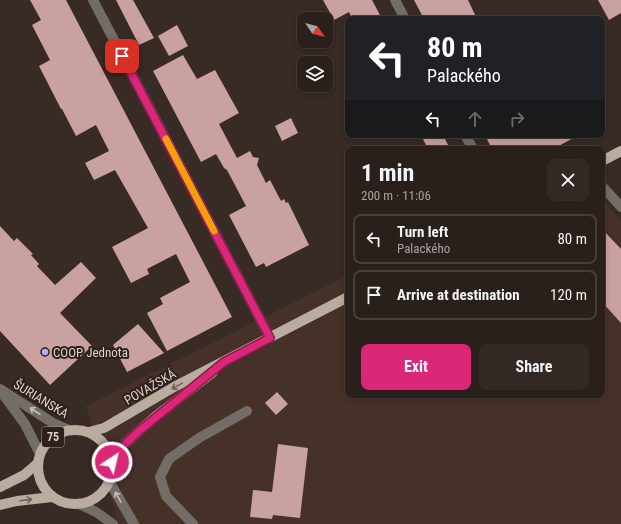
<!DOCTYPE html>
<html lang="en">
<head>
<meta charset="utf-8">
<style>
	:root { --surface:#2a201b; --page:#322824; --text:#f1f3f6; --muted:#a5a3a3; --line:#463e3a; --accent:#db2777 }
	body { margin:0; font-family:"Roboto Condensed",sans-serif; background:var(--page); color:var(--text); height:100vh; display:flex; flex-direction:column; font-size:15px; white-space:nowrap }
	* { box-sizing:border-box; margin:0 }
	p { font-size:13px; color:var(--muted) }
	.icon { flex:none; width:22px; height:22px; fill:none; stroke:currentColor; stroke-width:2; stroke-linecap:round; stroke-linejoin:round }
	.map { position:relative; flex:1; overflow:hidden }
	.drawer { position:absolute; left:345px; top:146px; width:260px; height:252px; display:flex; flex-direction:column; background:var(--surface); border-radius:8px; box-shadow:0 2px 6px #0003,0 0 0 1px var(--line) }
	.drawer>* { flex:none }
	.guide { position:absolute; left:345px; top:16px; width:260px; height:122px; border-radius:8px; box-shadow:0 2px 6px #0003,0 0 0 1px var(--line); background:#202124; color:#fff; overflow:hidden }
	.needle { width:26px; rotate:125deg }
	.controls { position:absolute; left:297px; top:12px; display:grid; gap:8px }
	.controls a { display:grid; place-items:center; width:36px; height:36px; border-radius:8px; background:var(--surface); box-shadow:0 2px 6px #0003,0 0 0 1px var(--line); font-size:20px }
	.pin { position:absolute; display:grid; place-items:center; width:34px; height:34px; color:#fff; margin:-17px; border-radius:8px; box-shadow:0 2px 6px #0006 }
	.me { position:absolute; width:44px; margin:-22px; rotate:35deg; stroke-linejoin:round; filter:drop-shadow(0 0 3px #0008) }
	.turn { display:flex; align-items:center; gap:14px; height:84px; padding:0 16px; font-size:18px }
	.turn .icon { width:52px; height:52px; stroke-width:2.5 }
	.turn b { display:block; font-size:28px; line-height:34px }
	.lanes { display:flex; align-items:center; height:38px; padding:0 16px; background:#0003; justify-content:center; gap:20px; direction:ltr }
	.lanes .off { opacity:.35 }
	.round { display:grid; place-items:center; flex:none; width:42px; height:42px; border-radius:8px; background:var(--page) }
	.overview { display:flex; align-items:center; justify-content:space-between; height:68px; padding:0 16px }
	h1 { font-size:24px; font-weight:700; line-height:30px }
	.cta { display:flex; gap:8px; margin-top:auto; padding:8px 16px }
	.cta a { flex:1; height:46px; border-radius:8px; background:var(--accent); color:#fff; font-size:16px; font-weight:700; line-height:46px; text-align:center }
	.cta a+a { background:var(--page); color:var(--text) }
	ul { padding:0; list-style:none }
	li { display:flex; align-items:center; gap:12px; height:50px; margin:0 8px 6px; padding:0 8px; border:2px solid var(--line); border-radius:8px }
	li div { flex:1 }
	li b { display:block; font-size:15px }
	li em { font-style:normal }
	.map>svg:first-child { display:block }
	.built { fill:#463129 }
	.building { fill:#c9a1a0 }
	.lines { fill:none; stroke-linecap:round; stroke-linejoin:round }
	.minor { stroke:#736d68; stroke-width:10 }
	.major { stroke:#b9ada2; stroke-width:10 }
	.oneway { stroke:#6d5f58 }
	.oneway2 { stroke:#c5bcb9 }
	.route-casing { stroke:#8e194d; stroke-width:10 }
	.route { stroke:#db2777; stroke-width:7 }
	.slow { stroke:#f59e0b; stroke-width:7 }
	.poi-dot { fill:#b7abf8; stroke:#2e201b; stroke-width:1.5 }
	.labels { text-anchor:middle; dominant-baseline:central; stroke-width:4; stroke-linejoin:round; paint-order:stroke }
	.shield { fill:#2e201b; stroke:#a69b98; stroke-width:1 }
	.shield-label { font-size:12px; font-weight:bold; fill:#dad0cd }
	.poi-label { font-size:13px; fill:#dad0cd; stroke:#2e201b; text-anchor:start }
	.street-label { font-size:13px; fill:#dad0cd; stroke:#2e201b }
</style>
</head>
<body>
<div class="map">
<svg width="621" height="524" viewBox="0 0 621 524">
	<rect width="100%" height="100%" fill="#382a24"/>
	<path class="built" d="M602,199L621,221V524H118L86,406L348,275V395H602Z"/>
	<g class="building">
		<path d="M30,0H66L232,317L167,351L147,313L163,304L160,298L190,282L176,254L147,269L149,274L131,283L112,247L148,228L115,170L94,180L85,163L109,151L96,125L76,136L62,109H61L39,66L50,60L32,25L41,20Z"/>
		<path d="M116,0H133L154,38L139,45Z"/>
		<path d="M323,0H372L382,19H352L349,12L334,20Z"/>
		<path d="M414,0H468L477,19H424Z"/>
		<path d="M598,0H621V13L609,20Z"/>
		<path d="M177,25L188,46L169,56L158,36Z"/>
		<path d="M183,55L197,79L215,70L239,113L219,124L237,158L250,151L253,157L259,158L257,165L266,183L270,180L281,201L284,199L286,203L288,202L309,245L266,267L264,263L256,267L229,215L246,206L227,170L224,168L216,154L201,162L153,71Z"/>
		<path d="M291,118L298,133L282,141L275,126Z"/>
		<path d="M421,135H443L450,149H428Z"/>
		<path d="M485,135H579L553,149H492Z"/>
		<path d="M0,226L14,241L17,238L33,254L31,255L39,264L37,266L55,285L81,262L96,278L60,313L92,346L50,385L0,331Z"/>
		<path d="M602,229L621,249V323L602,302Z"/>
		<path d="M138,324L164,353L127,372L113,345Z"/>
		<path d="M277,392L288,404L276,415L265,403Z"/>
		<path d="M278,444L308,448L300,518L273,515L272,519L250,517L253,490L272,492Z"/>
	</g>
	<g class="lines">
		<g class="minor">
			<path d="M93,0L270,338"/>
			<path d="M395,0L405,19"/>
			<path d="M465,135L473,149"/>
			<path d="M602,186L621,207"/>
			<path d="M0,389L53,423L69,430"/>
			<path d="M2,393L25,424L40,454"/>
			<path d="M109,481L134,524"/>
			<path d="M79,504L96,512L113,524"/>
			<path d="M193,524L166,496L160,477L169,459L199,438L247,411"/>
		</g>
		<g class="major">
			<path d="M602,161L621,151"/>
			<circle cx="75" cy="467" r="37"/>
			<path d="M89,432L104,428L174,387L348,297"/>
			<path d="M112,462L123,446L139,431L155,417L213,372"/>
			<path d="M0,487L24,475L38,463"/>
			<path d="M0,505L17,501L52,497"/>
		</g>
	</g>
	<defs><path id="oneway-shaft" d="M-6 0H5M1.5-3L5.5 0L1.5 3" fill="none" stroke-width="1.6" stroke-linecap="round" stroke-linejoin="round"/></defs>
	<g class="oneway">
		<use href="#oneway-shaft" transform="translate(177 386) rotate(151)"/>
		<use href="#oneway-shaft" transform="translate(26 500) rotate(-7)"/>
	</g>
	<g class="oneway2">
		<use href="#oneway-shaft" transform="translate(35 411) rotate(-147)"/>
		<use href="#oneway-shaft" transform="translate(118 497) rotate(-120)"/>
	</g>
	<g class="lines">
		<defs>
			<path id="route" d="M112,462L123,446L139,431L224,362L270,338L122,56"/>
		</defs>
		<use href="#route" class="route-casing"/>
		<use href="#route" class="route"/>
		<path class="slow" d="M166,139L214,231"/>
	</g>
	<circle class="poi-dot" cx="45" cy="352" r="4"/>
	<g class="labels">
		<rect class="shield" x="42" y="427" width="22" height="20" rx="3"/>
		<g class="shield-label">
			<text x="53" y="437">75</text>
		</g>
		<g class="poi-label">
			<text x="53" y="352">COOP Jednota</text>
		</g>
		<g class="street-label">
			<text transform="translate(150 387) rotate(-30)">POVAŽSKÁ</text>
			<text transform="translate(41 399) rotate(31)">ŠURIANSKA</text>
		</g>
	</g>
</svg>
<div class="controls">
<a><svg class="needle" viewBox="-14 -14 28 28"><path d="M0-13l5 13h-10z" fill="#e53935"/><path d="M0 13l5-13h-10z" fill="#a5a3a3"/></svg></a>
<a><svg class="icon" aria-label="layers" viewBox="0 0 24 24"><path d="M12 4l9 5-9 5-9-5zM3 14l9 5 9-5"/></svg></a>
</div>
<div class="pin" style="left:122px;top:56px;background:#d93025"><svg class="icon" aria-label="arrive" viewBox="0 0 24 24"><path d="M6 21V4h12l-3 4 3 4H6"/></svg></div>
<svg class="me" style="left:112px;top:462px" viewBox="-20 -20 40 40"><circle r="17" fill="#db2777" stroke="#fff" stroke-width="3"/><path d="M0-11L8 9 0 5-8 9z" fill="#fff"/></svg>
<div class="guide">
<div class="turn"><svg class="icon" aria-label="left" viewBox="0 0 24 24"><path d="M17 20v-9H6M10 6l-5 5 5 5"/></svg><div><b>80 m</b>Palackého</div></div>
<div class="lanes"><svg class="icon" aria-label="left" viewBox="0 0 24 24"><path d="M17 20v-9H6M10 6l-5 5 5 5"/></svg><svg class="icon off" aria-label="ahead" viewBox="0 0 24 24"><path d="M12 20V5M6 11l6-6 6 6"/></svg><svg class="icon off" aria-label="right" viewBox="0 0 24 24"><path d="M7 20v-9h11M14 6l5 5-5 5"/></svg></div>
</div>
<section class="drawer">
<div class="overview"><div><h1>1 min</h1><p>200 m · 11:06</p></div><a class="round"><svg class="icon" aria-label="close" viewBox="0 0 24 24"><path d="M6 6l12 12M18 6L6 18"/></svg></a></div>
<ul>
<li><svg class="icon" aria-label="left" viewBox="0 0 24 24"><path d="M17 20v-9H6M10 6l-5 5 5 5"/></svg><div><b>Turn left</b><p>Palackého</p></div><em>80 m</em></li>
<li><svg class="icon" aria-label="arrive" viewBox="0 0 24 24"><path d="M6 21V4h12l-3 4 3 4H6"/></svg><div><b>Arrive at destination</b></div><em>120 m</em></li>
</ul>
<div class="cta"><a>Exit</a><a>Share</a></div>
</section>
</div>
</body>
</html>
